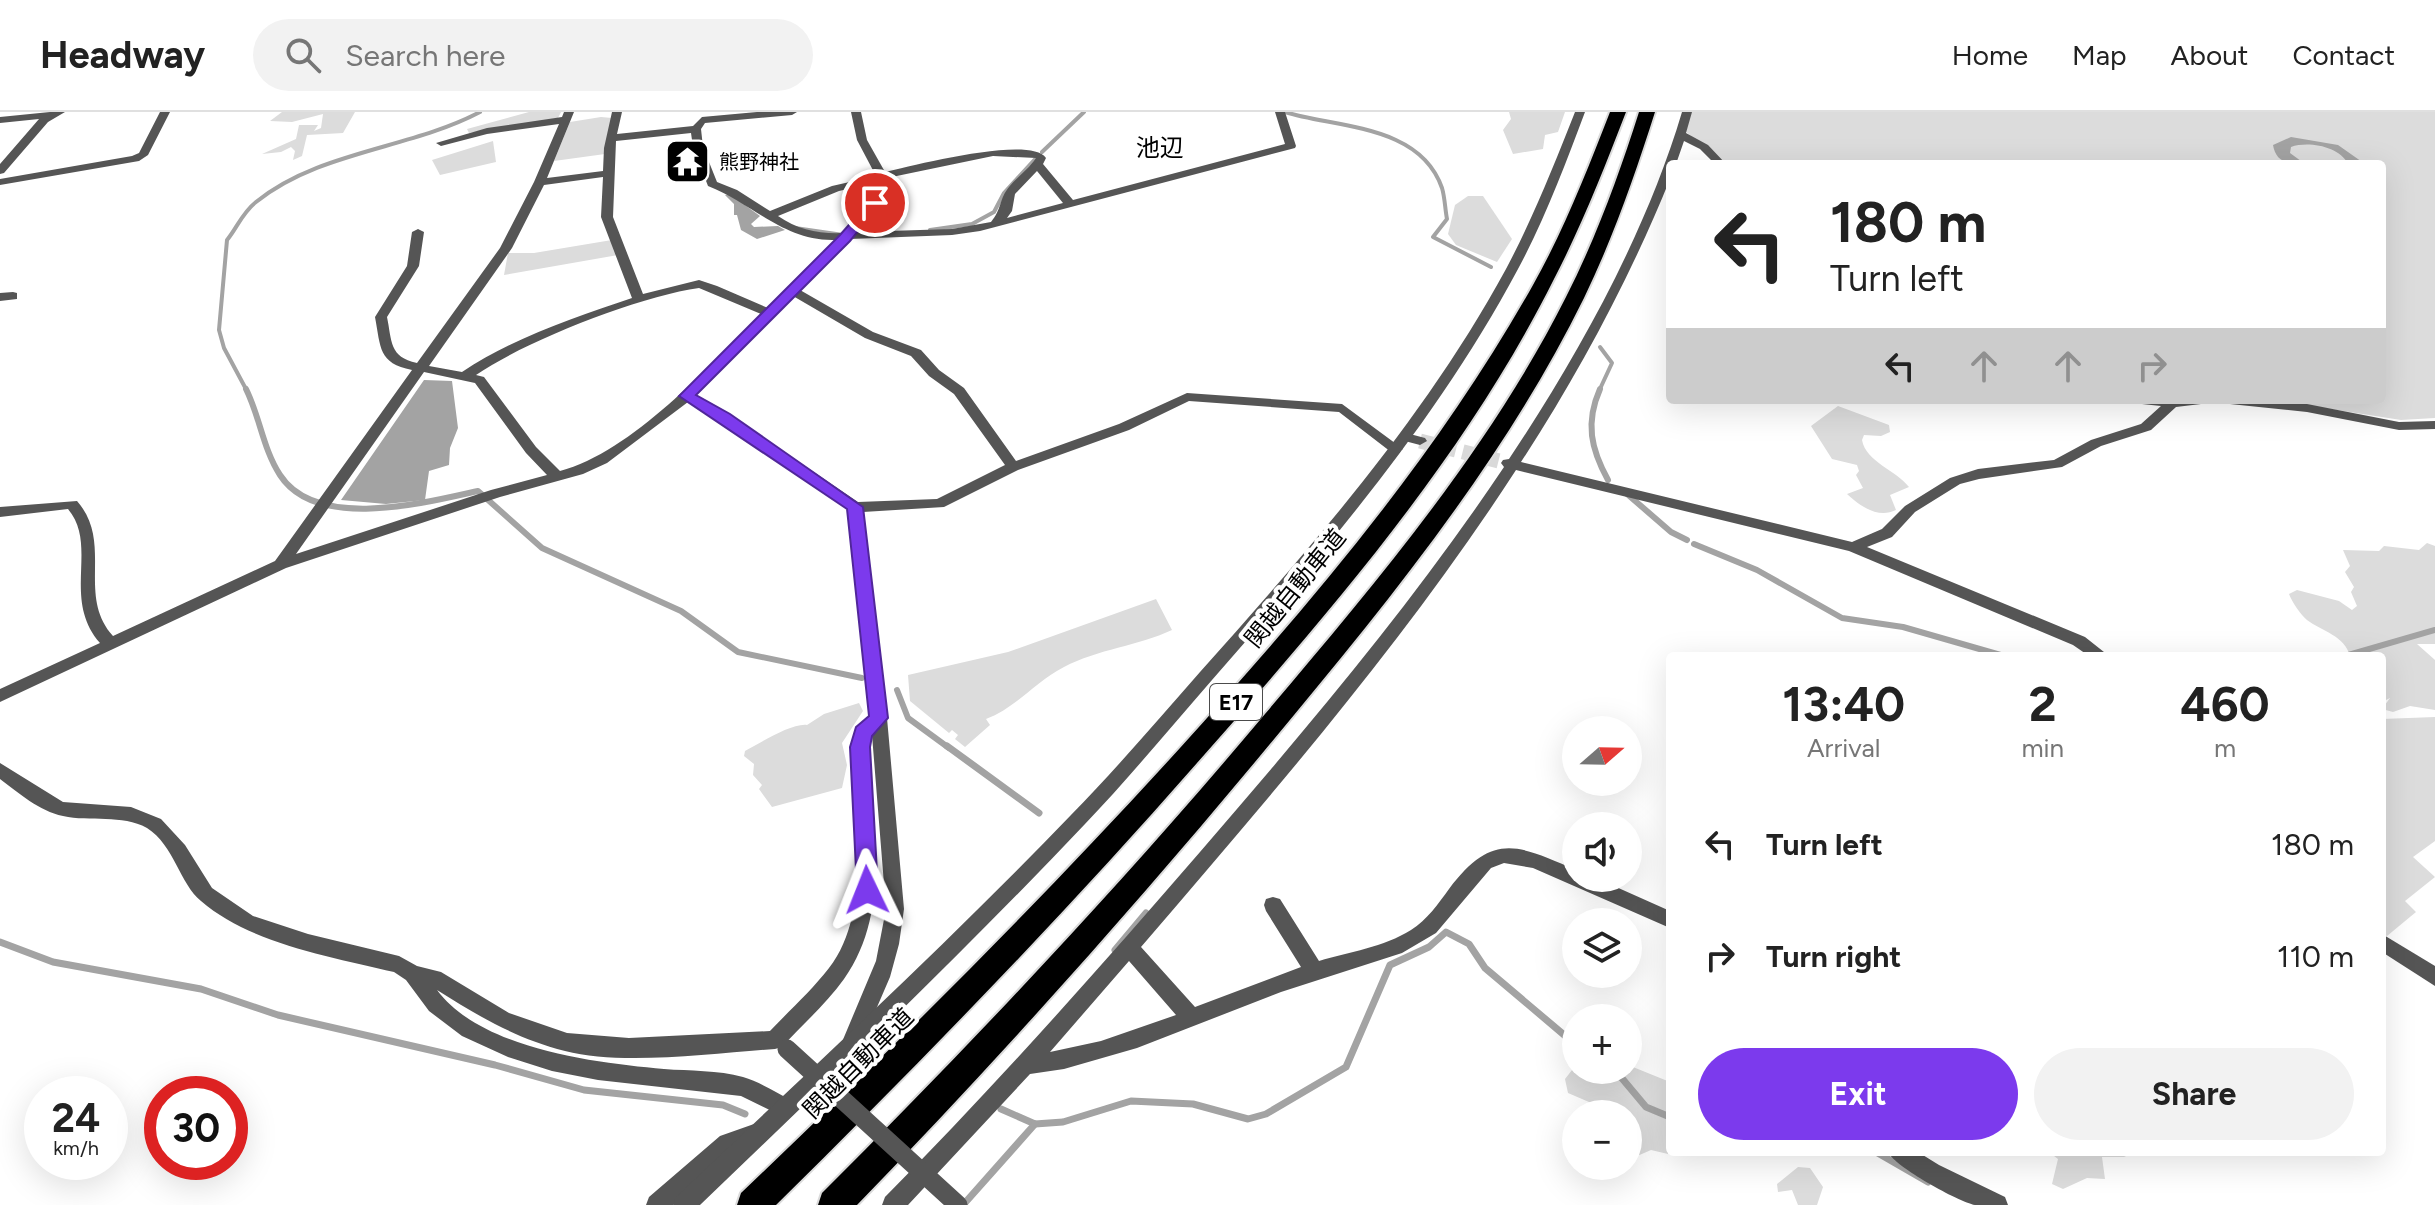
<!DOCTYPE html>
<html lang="en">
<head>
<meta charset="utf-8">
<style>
	:root { --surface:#fff; --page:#f2f2f2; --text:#222; --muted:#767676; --line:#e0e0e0; --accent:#7c3aed }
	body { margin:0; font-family:Figtree,"Noto Sans JP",sans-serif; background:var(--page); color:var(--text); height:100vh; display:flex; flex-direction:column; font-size:30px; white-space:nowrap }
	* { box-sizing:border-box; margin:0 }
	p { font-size:26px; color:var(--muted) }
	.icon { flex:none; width:44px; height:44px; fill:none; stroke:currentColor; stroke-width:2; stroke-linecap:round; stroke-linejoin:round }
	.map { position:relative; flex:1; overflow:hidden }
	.panel { position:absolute; left:1666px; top:540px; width:720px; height:504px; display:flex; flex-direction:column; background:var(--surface); border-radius:8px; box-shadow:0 8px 32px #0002 }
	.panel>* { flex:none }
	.top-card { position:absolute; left:1666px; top:48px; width:720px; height:244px; border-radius:8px; box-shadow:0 8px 32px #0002; background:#fff; color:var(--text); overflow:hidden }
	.needle { width:52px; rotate:70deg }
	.fabs { position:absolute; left:1562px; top:604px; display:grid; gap:16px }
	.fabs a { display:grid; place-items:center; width:80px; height:80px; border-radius:50%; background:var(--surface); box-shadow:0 8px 32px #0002; font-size:40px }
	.speed { position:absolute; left:24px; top:964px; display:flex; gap:16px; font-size:40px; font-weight:700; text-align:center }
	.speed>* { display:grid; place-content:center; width:104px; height:104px; border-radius:50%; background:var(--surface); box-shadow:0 8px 32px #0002; line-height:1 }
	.speed small { font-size:20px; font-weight:400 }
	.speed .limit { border:12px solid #d22; background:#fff; color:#111 }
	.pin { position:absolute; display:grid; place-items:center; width:68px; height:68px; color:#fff; margin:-34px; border:4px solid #fff; border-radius:50%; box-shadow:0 2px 8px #0007 }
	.me { position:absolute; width:88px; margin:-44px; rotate:358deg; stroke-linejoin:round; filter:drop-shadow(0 0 6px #0008) }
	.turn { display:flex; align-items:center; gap:28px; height:168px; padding:0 32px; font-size:36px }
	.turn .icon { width:104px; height:104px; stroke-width:2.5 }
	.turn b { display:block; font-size:56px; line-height:68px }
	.lanes { display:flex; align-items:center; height:76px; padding:0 32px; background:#0003; justify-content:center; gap:40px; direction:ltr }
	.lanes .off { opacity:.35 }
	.eta { display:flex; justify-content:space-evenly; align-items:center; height:136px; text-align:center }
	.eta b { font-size:48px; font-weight:700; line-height:56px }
	.cta { display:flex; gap:16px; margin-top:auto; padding:16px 32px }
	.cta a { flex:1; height:92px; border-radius:48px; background:var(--accent); color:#fff; font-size:32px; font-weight:700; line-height:92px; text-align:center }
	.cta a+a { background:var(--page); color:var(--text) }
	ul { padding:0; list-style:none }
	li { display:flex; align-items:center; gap:24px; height:112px; padding:0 32px }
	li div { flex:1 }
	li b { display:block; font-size:30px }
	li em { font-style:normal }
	header { display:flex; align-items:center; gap:48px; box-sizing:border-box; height:112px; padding:0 40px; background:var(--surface); border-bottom:2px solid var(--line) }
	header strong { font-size:38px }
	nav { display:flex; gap:44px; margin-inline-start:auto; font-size:28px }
	.search { width:560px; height:72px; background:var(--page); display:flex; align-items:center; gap:20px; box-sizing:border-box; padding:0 28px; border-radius:44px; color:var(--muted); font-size:30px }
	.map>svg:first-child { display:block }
	.green { fill:#dcdcdc }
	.water { fill:#a3a3a3 }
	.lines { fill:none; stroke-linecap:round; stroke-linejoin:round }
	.stream-far2 { stroke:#a3a3a3; stroke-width:4 }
	.stream-far1 { stroke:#a3a3a3; stroke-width:6 }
	.stream { stroke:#a3a3a3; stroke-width:7 }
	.minor-tunnel { stroke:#d9d9d9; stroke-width:15; stroke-dasharray:15 7; stroke-linecap:butt }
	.motorway-casing { stroke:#dbdbdb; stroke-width:4 }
	.minor { fill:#555; fill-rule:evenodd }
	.tertiary { fill:#555; fill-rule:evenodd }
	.motorway { fill:#000; fill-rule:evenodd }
	.minor-bridge { stroke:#555; stroke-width:19 }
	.route { fill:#7c3aed; stroke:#51269a; stroke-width:2 }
	.labels { text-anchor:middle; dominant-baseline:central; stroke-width:8; stroke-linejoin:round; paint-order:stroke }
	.far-poi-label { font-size:20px; fill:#000; stroke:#fff; text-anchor:start }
	.shield { fill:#fff; stroke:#4c4c4c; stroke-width:2 }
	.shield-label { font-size:22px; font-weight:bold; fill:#000 }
	.far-quarter-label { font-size:24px; fill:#000; stroke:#fff }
	.street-label { font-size:24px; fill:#000; stroke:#fff }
</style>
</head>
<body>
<header>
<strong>Headway</strong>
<div class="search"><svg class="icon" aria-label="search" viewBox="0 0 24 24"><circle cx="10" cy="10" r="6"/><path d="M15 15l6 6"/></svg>Search here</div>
<nav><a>Home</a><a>Map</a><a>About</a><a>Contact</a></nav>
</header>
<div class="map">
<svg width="2435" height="1093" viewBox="0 0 2435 1093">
	<rect width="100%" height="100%" fill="#fff"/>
	<g class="green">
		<path d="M282,0H355L343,21L307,23L302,44L293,48L295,39L291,35L281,40L262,42L296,27L299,13H318L314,19L321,16L323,2L292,10L270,9Z"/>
		<path d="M529,0H561L558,6L469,21L467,17Z"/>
		<path d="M1509,0H1565L1558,20L1545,23L1543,37L1513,42L1503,18L1511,7Z"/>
		<path d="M1691,0H2435V306L2401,308L2274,288H2382V52H1727L1686,20Z"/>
		<path d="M601,5L612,6L605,42L554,49L570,10Z"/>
		<path d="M493,29L496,50L440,63L432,48Z"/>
		<path d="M1468,84H1483L1512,127L1497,150L1456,133L1448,122L1455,93Z"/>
		<path d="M612,128L618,143L504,163L508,141H534Z"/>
		<path d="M1838,294L1889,313L1890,320L1881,324L1864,323L1862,328C1866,350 1896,358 1909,375L1890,383L1896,398C1878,407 1860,394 1847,382L1863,376L1856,363L1859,359L1857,353L1832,347L1811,314Z"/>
		<path d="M2427,431L2435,434V532H2417L2435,548V598L2410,594L2393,600L2382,597L2390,586L2382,590V574L2386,575L2382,569V544H2350C2345,524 2322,519 2307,508C2301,503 2292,490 2289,482L2297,478L2339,489L2352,498L2357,494L2351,480L2354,475L2345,460L2350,454L2343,438L2379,439L2384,434L2419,438Z"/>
		<path d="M1156,487L1172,518C1138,534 1098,537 1064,555C1035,570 1017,595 986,607L990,613L965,635L955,627L958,623L952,618L949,621L910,589L908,563L1008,540Z"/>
		<path d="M859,591L863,599L842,631L847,653L842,676L772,695L759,677L762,673L753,663L754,652L744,644L745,639C760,631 792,611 807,613L824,602Z"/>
		<path d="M2435,605V729L2413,745L2435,765L2405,789L2416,800L2387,824L2382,821V607Z"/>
		<path d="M1576,953V958H1628V953L1670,970L1668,1042L1651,1038L1628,1048V1002H1599L1596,993L1568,981L1565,967Z"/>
		<path d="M2049,1040H2134L2124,1045H2102L2105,1067L2087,1066L2063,1077L2052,1072L2058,1047Z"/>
		<path d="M1798,1055L1810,1056L1823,1075L1817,1093H1798L1792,1078L1778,1080L1777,1072Z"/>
	</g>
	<g class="water">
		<path d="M2291,25L2338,33L2365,52H2348C2339,34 2308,29 2291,35L2290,41L2305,52C2289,52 2276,51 2273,33Z"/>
		<path d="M730,82L760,104L751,112L754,115L778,114L785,118L757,127L741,118L737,103H734V92L725,83Z"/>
		<path d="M424,268L452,269L458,316L450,336L449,353L429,359L425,388L386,392L341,388Z"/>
	</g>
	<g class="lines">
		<g class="stream-far2">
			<path d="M1285,0C1336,16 1420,12 1442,76C1445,86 1445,97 1447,107L1433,125L1491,155"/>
			<path d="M1042,40L1084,0"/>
			<path d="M795,116L843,123"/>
			<path d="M930,118L972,112L994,100L1004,81L1037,45"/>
			<path d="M247,279L224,236L219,218L227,128C237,116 242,101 256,90C319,39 410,37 480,0"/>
			<path d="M1599,279L1612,251L1600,235"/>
		</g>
		<g class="stream-far1">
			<path d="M246,277C260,305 263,337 280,363C316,419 424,391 478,379L542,436L681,499L738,540L862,566"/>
			<path d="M1600,277C1585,311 1591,337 1608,368"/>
			<path d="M1626,381L1671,420L1687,428"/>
			<path d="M1694,432L1757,458L1842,506L1903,515L2004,544"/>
			<path d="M2345,544L2435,518"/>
			<path d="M897,578L908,606L949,636"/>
		</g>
		<g class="stream">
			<path d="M947,634L1039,701"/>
			<path d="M0,830L53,850L201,877L278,903L495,953L584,978L723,993L745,1002"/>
			<path d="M1115,838L1146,801"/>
			<path d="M1615,958L1646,995L1670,1005"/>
			<path d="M1001,997L1035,1012L1063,1010L1131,989L1193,992L1248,1007L1266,1002L1346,955L1390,853L1429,835L1446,820L1469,832L1485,856L1576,933"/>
			<path d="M1876,1040L1928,1070"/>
			<path d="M963,1093L1035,1012"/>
		</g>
		<path class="minor-tunnel" d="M1420,329L1503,350"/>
		<defs>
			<g id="motorway">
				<path d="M1610,0H1626C1604,57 1582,113 1554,167C1464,347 1328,502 1197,651C1063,804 921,950 776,1093H737L741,1081C892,937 1040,790 1180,636C1311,491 1437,344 1533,173C1564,118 1587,59 1610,0Z"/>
				<path d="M1639,0H1655C1635,63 1613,126 1584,186C1502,353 1379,501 1260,644C1131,799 997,949 857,1093H818L822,1081C976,927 1125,769 1265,602C1375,472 1489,338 1566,185C1596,126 1619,63 1639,0Z"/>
			</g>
		</defs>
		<use href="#motorway" class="motorway-casing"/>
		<g class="minor">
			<path d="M50,0H65L48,10L4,61L0,62V52L39,7L0,11V5Z"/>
			<path d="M160,0H170L148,43L139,49L0,73V67L132,44L139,41Z"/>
			<path d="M564,0H574L547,66L603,59L604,36L612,0H622L617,22L693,14L702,5L757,0H797L792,3L705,11L701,17L703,35L717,70L737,78L770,99L832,74L876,64L857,28L851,0H861L867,28L885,60C913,54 1030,23 1046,46L1043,52L1073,88L1285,32L1275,0H1285L1296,34L1295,36L980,119L952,123L850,127L800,178L873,220L921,238L939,258L964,276L1016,349L1119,312L1187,281L1342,292L1403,337L1396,341L1391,340L1339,300L1189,289L1129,318L1018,358L944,395L863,400L887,606L904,797L899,832L890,865L859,937L852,939L845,937L842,930L876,849L886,797L872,623L868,635C873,712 892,799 844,867C827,891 802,913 782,935L775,937C714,941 622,954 565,939C515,926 480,905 437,878C481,937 595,951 664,957C690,959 718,958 743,965C760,970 777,981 793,989L796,996L793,1003L786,1006L741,984L598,968L552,959L508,945L462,924L429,899L406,868L394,860C332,845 251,832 201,789C180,772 174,733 147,716C122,702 90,710 63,704C39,699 19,681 0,667V651L63,690L131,695L161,707L185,733L212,776L253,804L308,822L399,844L417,854L441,860L509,901L567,921L629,926L770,919C790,898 812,878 829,856C873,800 854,702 852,635L857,616L870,604L848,397L715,306L688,290L607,351L583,362L500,385L286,456L0,590V577L100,531C61,486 99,434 68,397L0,405V395L77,389C114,431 76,483 113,524L275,449L412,258C378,251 381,236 375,205L407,154L412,120L418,117L424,120L419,154L387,205C392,229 389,245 417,251L500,136L534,70L559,12L487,22L441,34L436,31L487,16L562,5ZM691,21L693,35L708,74C754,92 784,130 836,128L768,196L717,174L699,168L643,182L613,105L616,29ZM993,44L1036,46C1028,58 1017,65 1009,75C999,87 1002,97 991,110L952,117L856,120L881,91L887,66ZM1037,59L1063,91L1007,106L1012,99L1015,82ZM603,65L601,105L632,186C575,205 513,226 462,260L429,254L512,136L544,73ZM875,71L870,90L843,121C819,122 798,118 778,104L839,79ZM699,176L761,202C709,254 632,340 560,359L536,335L484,265L476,263C525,229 640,184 699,176ZM793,184L865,226L911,244L929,264L954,282L1005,353L937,387L858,390L725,300L695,283ZM424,260L475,271L526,341L547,363L491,378L296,442Z"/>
			<path d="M1682,0H1692L1686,21L1708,33L1726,52H1715L1700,37L1684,29L1676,52H1670V67C1630,166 1579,261 1521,350L1852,430L1882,417L1905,394L1950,366L1978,357L2054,348L2091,328L2141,312L2161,294L2142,292L2135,288H2208L2201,292L2176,295L2151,318L2101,334L2062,355L1979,367L1960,372L1915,400L1892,425L1867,435L2085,525L2109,544H2089L2073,533L1849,439L1516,358C1406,528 1273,681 1141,835L1195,895L1301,855L1266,799L1264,793L1266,787L1273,785L1280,787L1319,849C1349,840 1384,835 1411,818C1427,808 1438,792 1449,777C1492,720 1517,732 1576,758V766H1596L1670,799V816L1533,756L1504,751L1491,756L1436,821L1402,841L1281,880L1137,936L1064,957L1030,962L908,1093H882L885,1085C995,974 1098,858 1200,740C1307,616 1413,491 1504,355L1501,351L1503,348L1509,347C1579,242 1646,121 1682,0ZM1129,849L1176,903L1101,929L1050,940Z"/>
			<path d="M13,180L17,181V187L0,189V181Z"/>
			<path d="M2223,288H2270L2307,292L2399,310L2435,309V317L2399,318L2307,300L2230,292Z"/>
			<path d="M1406,321L1425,326L1427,329L1420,333L1401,328L1399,325L1401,322Z"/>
			<path d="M2382,822L2435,854V874L2382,840Z"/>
			<path d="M754,1012L761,1015L764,1022L761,1029L733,1039L673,1093H646L649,1085L720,1024Z"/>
			<path d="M1888,1040H1918L1939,1053L2005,1085L2008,1093C1998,1093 1986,1093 1975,1093C1959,1090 1895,1055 1888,1040Z"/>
		</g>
		<path class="tertiary" d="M1575,0H1585C1565,53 1545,107 1518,157C1437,309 1325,439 1212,568C1170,616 1129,666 1085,712C961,843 830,968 700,1093H673L676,1085C809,959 944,835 1071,703C1116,657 1158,608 1200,560C1313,433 1425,306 1506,157C1533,106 1554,53 1575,0Z"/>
		<use href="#motorway" class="motorway"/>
		<path class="minor-bridge" d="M787,937L958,1093"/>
	</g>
	<path class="route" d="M870,89L881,91L850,129L696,283L730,302L863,395L888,606L872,624L870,635L878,778L875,785H860L857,778L850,635L856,615L869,604L847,397L679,284L840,123Z"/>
	<defs>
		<symbol id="temple-square" viewBox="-11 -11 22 22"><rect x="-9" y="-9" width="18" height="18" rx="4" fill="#000" stroke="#fff"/><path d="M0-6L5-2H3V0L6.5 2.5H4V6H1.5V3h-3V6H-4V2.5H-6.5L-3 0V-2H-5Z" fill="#fff"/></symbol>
	</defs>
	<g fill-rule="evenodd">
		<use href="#temple-square" x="662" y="24" width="51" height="51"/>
	</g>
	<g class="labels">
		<g class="far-poi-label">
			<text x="719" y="50">熊野神社</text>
		</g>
		<rect class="shield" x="1210" y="572" width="52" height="36" rx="6"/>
		<g class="shield-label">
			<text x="1236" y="590">E17</text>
		</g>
		<g class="far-quarter-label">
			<text x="1160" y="35">池辺</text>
		</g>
		<g class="street-label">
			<text transform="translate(1295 476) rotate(-51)">関越自動車道</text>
			<text transform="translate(858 951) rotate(-45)">関越自動車道</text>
		</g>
	</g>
</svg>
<div class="fabs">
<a><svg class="needle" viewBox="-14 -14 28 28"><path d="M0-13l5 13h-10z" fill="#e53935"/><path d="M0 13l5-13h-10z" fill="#767676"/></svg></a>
<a><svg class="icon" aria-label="sound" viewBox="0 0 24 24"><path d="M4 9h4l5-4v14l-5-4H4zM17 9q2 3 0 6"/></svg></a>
<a><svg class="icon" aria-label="layers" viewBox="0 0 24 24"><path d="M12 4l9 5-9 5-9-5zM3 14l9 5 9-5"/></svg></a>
<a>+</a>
<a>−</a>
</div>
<div class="speed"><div>24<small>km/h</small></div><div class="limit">30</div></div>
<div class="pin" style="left:875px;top:91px;background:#d93025"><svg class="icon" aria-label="arrive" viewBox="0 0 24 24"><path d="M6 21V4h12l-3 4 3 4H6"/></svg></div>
<svg class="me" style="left:867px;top:778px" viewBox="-20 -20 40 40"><path d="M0-17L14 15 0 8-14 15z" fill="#7c3aed" stroke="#fff" stroke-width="4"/></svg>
<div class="top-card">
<div class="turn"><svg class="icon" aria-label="left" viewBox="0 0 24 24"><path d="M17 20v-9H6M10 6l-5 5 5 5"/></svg><div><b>180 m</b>Turn left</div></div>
<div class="lanes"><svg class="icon" aria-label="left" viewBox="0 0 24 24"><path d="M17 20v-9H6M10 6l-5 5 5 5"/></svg><svg class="icon off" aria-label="ahead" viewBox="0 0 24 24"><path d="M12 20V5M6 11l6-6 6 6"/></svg><svg class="icon off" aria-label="ahead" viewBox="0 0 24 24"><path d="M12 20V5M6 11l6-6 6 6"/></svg><svg class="icon off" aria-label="right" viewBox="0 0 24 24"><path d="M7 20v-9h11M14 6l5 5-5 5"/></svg></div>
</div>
<section class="panel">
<div class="eta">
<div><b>13:40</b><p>Arrival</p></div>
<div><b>2</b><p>min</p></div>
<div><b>460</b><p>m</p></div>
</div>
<ul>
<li><svg class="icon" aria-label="left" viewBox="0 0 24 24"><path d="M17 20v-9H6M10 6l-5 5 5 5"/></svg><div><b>Turn left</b></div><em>180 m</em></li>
<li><svg class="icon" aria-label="right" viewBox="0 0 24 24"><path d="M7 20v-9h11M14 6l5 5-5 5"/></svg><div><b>Turn right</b></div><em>110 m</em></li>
</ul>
<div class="cta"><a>Exit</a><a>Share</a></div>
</section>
</div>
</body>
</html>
